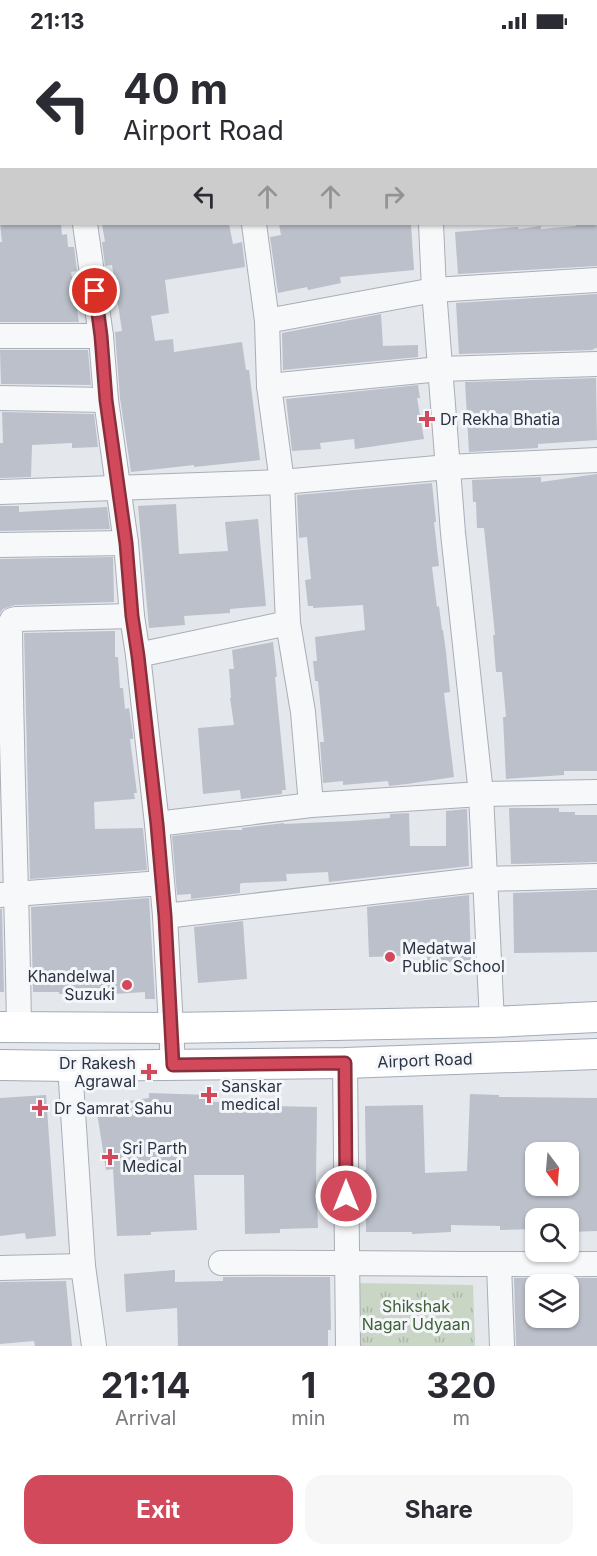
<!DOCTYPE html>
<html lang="en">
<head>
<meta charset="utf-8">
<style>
	:root { --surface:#fff; --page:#f7f7f7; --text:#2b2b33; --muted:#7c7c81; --accent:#d1495b }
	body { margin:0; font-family:Inter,sans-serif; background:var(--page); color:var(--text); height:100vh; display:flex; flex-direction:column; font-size:22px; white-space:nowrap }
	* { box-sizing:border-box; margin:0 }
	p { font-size:20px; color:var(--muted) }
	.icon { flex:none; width:33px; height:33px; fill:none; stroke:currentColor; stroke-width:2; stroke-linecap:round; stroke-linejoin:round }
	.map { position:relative; height:1304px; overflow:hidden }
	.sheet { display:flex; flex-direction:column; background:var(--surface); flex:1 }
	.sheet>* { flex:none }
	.guide { position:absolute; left:0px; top:0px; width:597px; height:183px; box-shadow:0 2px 4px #0004; background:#fff; color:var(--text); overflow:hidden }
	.needle { width:39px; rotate:164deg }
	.buttons { position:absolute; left:525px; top:1100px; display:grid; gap:12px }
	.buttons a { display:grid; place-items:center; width:54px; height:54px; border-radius:12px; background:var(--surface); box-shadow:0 2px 4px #0004; font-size:30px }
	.pin { position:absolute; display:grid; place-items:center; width:51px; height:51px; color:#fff; margin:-26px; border:3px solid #fff; border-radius:50%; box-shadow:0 2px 6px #0007 }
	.me { position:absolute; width:66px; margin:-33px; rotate:0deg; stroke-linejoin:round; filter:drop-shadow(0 0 4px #0008) }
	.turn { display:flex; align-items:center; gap:21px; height:126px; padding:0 24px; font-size:27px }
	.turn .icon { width:78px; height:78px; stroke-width:2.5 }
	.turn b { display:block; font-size:42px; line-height:51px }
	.lanes { display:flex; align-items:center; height:57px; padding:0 24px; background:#0003; justify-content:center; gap:30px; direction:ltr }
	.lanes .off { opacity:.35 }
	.eta { display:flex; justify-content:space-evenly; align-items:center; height:102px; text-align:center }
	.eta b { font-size:36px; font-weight:700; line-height:42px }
	.cta { display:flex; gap:12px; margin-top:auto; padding:12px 24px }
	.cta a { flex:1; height:69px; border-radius:18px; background:var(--accent); color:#fff; font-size:24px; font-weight:700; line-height:69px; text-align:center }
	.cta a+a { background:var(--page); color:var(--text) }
	.status { display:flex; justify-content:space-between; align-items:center; height:42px; padding:0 30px; background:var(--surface); direction:ltr }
	.status svg { height:16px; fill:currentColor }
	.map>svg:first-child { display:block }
	.park { fill:url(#park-tufts) }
	.building { fill:#bbc0ca; fill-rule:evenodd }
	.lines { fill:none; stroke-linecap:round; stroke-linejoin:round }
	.minor-casing { stroke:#a9aeb7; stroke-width:26 }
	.major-casing { stroke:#a3abb8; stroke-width:32 }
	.minor { stroke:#f7f8fa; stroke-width:24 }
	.major { stroke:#fff; stroke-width:30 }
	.route-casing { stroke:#882f3b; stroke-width:15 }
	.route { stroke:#d1495b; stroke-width:10 }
	.poi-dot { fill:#d1495b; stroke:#f4f6f9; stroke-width:2 }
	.labels { text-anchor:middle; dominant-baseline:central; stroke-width:6; stroke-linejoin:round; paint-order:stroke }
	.poi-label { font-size:16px; fill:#2b3445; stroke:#f4f6f9; text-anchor:start }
	.street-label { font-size:16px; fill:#2b3445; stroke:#f4f6f9 }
	.park-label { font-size:16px; fill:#3f6138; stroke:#f4f6f9 }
</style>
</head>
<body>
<div class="status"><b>21:13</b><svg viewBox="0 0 49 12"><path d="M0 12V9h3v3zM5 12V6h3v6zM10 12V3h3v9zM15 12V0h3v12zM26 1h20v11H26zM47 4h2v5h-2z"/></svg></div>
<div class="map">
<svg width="597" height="1304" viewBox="0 0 597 1304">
	<defs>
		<pattern id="park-tufts" width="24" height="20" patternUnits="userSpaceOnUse" patternTransform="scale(1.5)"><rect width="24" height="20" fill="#c9d6c5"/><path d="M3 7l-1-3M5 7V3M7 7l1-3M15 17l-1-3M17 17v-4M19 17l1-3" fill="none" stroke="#adb8ab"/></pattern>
	</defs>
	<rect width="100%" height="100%" fill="#e4e7ec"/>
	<path class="park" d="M356,1241L473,1243L475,1304H358Z"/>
	<g class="building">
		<path d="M0,182H61L62,193L67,192L68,205H74L77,229L71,230L79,280H0V200H2Z"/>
		<path d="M102,182H229L233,202L242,200L245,225L165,238L169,271L151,274L155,299L173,297L174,310L242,300L246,328H249L260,418L194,425V423L131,430L120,356L115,290L122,289L112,223L105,224L102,200H105Z"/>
		<path d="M279,182H411L414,228L340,235L341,241L308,248L307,245L278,251L270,195L281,193Z"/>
		<path d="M576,182H597V224L458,232L455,190L518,185L519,187L541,184V187L576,184Z"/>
		<path d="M597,252V306L593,307V308L459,312L456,261Z"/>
		<path d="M381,272L383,304L418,303V315L283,328L282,291Z"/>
		<path d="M0,308H88L91,343L1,342Z"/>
		<path d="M596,336L597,398L538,402V406L469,410L465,340Z"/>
		<path d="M418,343L420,356H417L424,397L355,407L354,397L320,401L321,407L292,409L286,357Z"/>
		<path d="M2,370L94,372L98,405L72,406V401L32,403L31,435L0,436V401H3Z"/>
		<path d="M597,432V729H564V733L506,737L503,675H506L502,630H496L493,593H495L484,486H477L476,460H473L472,438L541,435V440Z"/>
		<path d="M432,441L436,480H434L439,524L432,525L437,565L439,564L442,588H443L446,610L450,650L444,651L454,735L407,742L389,744L388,739L343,743V739L323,741L320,700H324L318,639H315L313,619H317L315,595L365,588L363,563L313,566V564H308L305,538L311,537L307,495L299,496L297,453Z"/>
		<path d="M176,462L179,512L228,509L225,480L258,477L266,564L230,567V571L184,574L185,583L149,586L138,464Z"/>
		<path d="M0,464H19V470L107,465L110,487L0,489Z"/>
		<path d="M113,515L114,560L15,563L3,567L0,571V517Z"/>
		<path d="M115,589V615H118L120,646H123L125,667L129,666L133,693V697H130L137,751H134L135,757L94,760L95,787L143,786L147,828L30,837L24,591Z"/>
		<path d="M273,600L277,635H275L286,748H282V752L241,757L240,748L203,752L198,686L234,683L230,656H231L229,627H234L232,608Z"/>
		<path d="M509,766H559V770H575V773H597V820L511,822Z"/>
		<path d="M467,767L469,824L329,840L328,830L286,832L287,839L242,841L240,842V851L191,857V852L177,853L172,794L224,788H242V786L284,781V782L351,779L390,776V772L409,771L410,804H446V769Z"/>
		<path d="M597,848V910L514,911L513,851Z"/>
		<path d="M469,853L471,919L427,921V913L369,915L367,865Z"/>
		<path d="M149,856L155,957H145V950L114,952V950L59,952V950H33L31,865Z"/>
		<path d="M0,867H2L4,950H0Z"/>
		<path d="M243,879L247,937L198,941L194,885Z"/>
		<path d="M149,1051L210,1053V1060L272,1059V1064L317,1065L316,1137L318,1186L280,1187V1191L245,1192L244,1133H194L197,1188L151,1190V1193L117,1194L113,1127L106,1128L96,1064L149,1056Z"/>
		<path d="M470,1052L499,1053V1055L597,1056V1189L570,1190L569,1176H536V1187L500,1188V1184L451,1183V1190L412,1192V1190H366V1152H364V1128H366L365,1064L423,1063L425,1131L467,1129ZM536,1110H568V1143H536Z"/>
		<path d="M46,1053L56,1194L26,1197L25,1191L0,1194V1056Z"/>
		<path d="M175,1228V1240L223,1239V1235H330L331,1288H328V1304H178L177,1266L126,1270L124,1232Z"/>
		<path d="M514,1236H597V1304H516ZM536,1242H568V1275H536Z"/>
		<path d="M66,1239L72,1304H35L34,1299L0,1302V1240Z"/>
	</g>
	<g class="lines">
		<defs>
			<g id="minor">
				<path d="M53,0V2"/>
				<path d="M414,0V2"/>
				<path d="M251,2V0"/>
				<path d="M0,30H2"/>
				<path d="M596,98H597"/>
				<path d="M0,146H2"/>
				<path d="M85,182L101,294L106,358L126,501L132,574L138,613L157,782L165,874L173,1023"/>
				<path d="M254,182L267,279L269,344L282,440L288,581L303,670L311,763"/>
				<path d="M431,182L434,248L453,491L481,752L492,980"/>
				<path d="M267,279L434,248L597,238"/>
				<path d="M0,294H101"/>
				<path d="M269,344L440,327L597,322"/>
				<path d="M0,356L106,358"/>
				<path d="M0,450L282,440L448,425L597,418"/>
				<path d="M0,503L126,501"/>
				<path d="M138,613L288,581"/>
				<path d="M157,782L311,763L481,752L597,750"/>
				<path d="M0,853L162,841"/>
				<path d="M165,874L485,837L597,834"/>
				<path d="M19,985C17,850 11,716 10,582L12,578L16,577L132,574"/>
				<path d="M345,1021L348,1304"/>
				<path d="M70,1024L83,1224L94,1304"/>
				<path d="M221,1221C347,1220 472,1223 597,1222"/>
				<path d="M499,1223L502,1304"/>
				<path d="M0,1226L83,1224"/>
			</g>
			<g id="major">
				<path d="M0,985L171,986L492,980L597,975"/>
				<path d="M0,1023L70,1024L345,1021L597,1012"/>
			</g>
		</defs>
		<use href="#minor" class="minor-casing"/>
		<use href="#major" class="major-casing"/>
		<use href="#minor" class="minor"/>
		<use href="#major" class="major"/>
	</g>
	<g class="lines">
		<defs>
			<path id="route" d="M95,249L101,294L106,358L126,501L132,574L138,614L157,782L165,874L173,1023L345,1021L346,1154"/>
		</defs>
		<use href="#route" class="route-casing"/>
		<use href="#route" class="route"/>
	</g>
	<g class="poi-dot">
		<path d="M424 368h6v6h6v6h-6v6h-6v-6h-6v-6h6z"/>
		<circle cx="390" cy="915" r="6"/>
		<circle cx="127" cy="943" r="6"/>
		<path d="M146 1021h6v6h6v6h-6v6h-6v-6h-6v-6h6z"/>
		<path d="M206 1044h6v6h6v6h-6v6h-6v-6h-6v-6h6z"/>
		<path d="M37 1057h6v6h6v6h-6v6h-6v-6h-6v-6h6z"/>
		<path d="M107 1106h6v6h6v6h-6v6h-6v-6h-6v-6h6z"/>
	</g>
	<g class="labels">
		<g class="poi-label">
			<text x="440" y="377">Dr Rekha Bhatia</text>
			<text x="402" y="906">Medatwal<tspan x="402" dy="18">Public School</tspan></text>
			<text x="115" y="934" text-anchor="end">Khandelwal<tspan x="115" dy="18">Suzuki</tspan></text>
			<text x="136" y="1021" text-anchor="end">Dr Rakesh<tspan x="136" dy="18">Agrawal</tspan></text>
			<text x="221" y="1044">Sanskar<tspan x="221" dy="18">medical</tspan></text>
			<text x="54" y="1066">Dr Samrat Sahu</text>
			<text x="122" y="1106">Sri Parth<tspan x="122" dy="18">Medical</tspan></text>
		</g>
		<g class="street-label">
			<text transform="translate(425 1018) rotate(-2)">Airport Road</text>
		</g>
		<g class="park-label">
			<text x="416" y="1264">Shikshak<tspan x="416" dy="18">Nagar Udyaan</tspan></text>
		</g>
	</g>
</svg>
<div class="buttons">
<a><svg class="needle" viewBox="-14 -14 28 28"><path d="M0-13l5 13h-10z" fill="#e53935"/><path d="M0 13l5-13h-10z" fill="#7c7c81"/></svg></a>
<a><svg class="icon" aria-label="search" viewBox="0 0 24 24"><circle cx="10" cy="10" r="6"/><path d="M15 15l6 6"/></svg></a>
<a><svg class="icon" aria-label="layers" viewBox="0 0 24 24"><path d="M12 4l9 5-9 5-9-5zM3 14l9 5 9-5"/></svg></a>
</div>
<div class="pin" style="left:95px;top:249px;background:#d93025"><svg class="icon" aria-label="arrive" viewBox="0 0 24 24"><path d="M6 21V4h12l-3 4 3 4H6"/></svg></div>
<svg class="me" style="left:346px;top:1154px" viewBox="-20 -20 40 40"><circle r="17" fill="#d1495b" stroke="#fff" stroke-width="3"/><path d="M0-11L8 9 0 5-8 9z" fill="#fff"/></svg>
<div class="guide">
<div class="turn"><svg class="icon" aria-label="left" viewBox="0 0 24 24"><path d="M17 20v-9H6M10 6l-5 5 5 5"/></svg><div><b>40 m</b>Airport Road</div></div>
<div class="lanes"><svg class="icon" aria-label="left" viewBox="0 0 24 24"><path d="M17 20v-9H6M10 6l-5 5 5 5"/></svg><svg class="icon off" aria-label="ahead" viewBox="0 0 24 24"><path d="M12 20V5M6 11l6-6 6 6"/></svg><svg class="icon off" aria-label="ahead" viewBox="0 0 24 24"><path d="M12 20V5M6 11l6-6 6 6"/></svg><svg class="icon off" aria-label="right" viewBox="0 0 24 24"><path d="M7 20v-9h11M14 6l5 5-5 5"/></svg></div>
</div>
</div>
<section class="sheet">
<div class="eta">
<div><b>21:14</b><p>Arrival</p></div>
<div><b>1</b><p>min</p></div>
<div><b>320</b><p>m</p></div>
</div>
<div class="cta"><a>Exit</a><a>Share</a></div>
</section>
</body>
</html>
